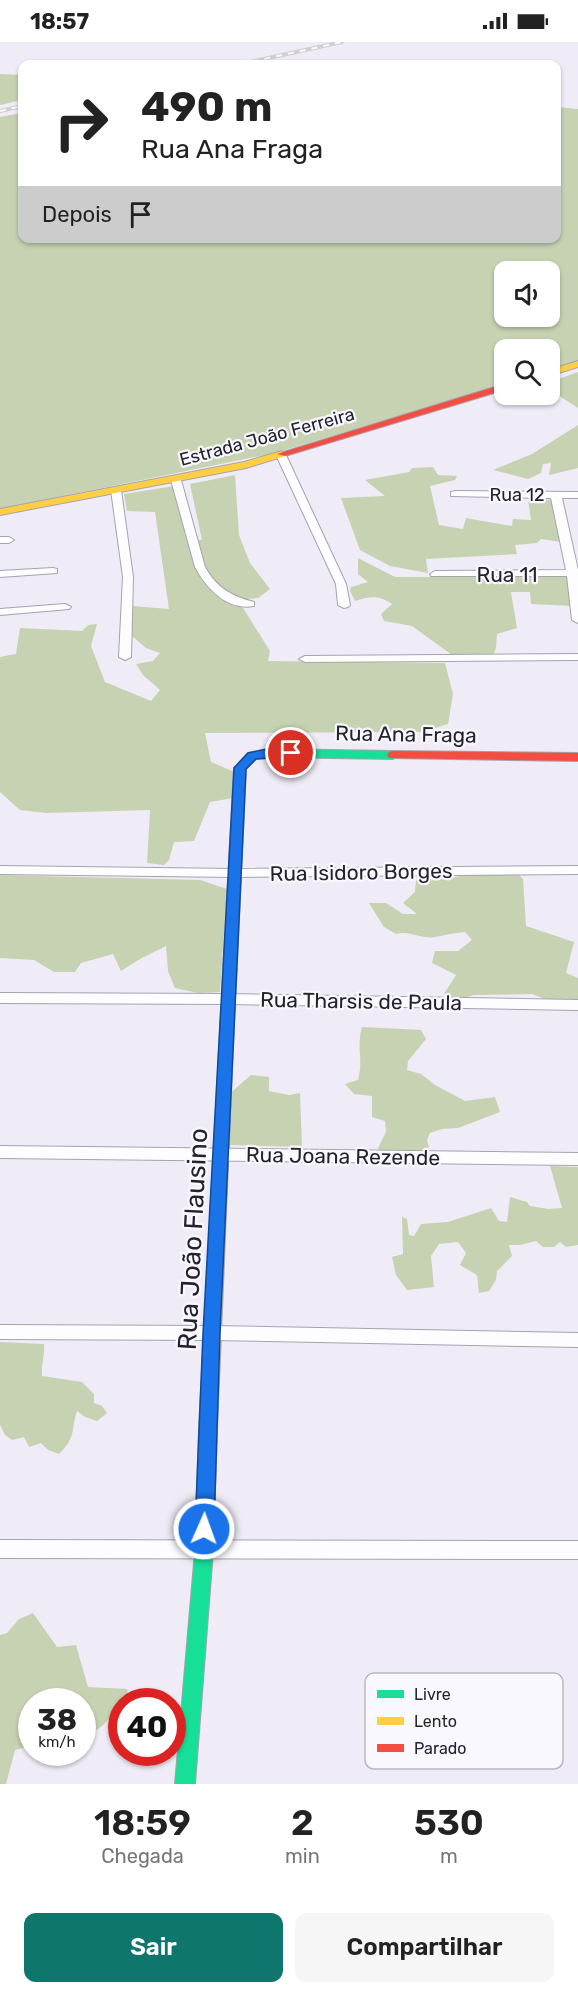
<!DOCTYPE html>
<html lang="pt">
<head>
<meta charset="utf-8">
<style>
	:root { --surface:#fff; --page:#f6f6f6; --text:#222; --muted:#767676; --accent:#0f766e }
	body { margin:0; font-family:Rubik,sans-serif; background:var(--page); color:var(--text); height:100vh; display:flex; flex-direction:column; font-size:22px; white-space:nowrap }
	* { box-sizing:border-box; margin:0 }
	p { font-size:20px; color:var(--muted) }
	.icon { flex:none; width:33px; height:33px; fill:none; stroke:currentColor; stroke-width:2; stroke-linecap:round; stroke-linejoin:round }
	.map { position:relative; height:1742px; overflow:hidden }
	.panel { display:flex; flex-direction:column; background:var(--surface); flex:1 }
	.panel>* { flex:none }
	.top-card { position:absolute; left:18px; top:18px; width:543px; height:183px; border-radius:12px; box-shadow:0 2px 4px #0004; background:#fff; color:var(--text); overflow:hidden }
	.tools { position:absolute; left:494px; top:219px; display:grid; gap:12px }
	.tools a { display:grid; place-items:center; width:66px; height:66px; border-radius:12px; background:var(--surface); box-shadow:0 2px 4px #0004; font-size:30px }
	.speed { position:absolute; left:18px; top:1646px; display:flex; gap:12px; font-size:30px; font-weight:700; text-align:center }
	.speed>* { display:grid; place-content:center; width:78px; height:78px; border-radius:50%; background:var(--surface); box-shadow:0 2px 4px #0004; line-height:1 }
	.speed small { font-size:15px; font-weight:400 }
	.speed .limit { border:9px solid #d22; background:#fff; color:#111 }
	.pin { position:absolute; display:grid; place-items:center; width:51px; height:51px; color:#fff; margin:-26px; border:3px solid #fff; border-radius:50%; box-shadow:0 2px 6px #0007 }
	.me { position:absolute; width:66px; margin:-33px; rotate:2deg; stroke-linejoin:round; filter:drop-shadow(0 0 4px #0008) }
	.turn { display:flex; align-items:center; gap:21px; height:126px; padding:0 24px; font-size:27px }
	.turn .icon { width:78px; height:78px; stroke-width:2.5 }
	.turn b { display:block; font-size:42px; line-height:51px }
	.then { display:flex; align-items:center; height:57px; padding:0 24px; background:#0003; gap:12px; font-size:22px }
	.eta { display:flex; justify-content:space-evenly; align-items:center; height:102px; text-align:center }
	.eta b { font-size:36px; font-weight:600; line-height:42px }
	.button { display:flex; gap:12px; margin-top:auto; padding:12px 24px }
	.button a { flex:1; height:69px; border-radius:12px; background:var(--accent); color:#fff; font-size:24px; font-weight:600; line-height:69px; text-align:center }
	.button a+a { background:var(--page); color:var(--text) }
	.status { display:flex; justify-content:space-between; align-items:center; height:42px; padding:0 30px; background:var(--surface); direction:ltr }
	.status svg { height:16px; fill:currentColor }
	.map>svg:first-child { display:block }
	.forest { fill:#c6d2b2; fill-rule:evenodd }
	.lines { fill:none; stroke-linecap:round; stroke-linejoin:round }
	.street-casing { stroke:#a6a3ae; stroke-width:2 }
	.fast-casing { stroke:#a6a3ae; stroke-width:2 }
	.slow-casing { stroke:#a6a3ae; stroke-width:2 }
	.jam-casing { stroke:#a6a3ae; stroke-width:2 }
	.street { fill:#fdfcfe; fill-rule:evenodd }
	.fast { fill:#16e098; fill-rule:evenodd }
	.slow { fill:#ffcf43; fill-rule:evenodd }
	.jam { fill:#f24e42; fill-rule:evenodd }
	.rail-casing { stroke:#d0cfd2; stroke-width:4 }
	.rail { stroke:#f9f8fe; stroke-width:2; stroke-dasharray:6; stroke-linecap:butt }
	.route { fill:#1a73e8; stroke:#114b97; stroke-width:1.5 }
	.labels { text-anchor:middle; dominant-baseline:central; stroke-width:4.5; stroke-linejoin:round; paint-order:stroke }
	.far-street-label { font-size:18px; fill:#25212d; stroke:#f9f8fe }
	.street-label { font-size:21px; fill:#25212d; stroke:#f9f8fe }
	.near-street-label { font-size:26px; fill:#25212d; stroke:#f9f8fe }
	.key { fill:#f9f8fe; stroke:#b9b8bf; stroke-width:1.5 }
	.key-label { font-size:16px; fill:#25212d }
</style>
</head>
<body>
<div class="status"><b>18:57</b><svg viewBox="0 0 49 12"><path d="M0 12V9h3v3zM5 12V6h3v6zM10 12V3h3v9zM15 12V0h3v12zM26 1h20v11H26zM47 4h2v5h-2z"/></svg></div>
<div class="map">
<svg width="578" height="1742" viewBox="0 0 578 1742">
	<rect width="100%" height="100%" fill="#efecf7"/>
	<g class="forest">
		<path d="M0,32L22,33V58L0,63Z"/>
		<path d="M557,65L578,67V320L549,328V308H504V342L275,411L0,467V75L22,71V196H556ZM504,230H549V274H504Z"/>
		<path d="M578,330V366L561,355L550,340Z"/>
		<path d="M578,383V426L549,433L551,421L543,422L541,431L528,437L493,428L532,412Z"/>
		<path d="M433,425L438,433L457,434L455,438L430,444L439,483L463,487L466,476L512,484L513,477L531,478L528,456L552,458L561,500L541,497L537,501L515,503L517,512L426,517L428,531L390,524L360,508L341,456L385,454L365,438L409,430L412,426Z"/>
		<path d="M235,433L239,493L250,521L270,547L258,556L238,558L270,609L268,619L445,621L453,652L448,682L422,690L205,691L211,720L237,731L233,756L210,760L194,799L174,800L169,818L164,823L147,821L150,768L46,771L20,768L0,750V615L16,612L20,586L82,589L88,583L97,582L91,604L105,640L151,659L160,648L143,633L136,622L153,619L160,611L146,606L132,594V564L169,567L155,470L127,469L124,452L174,444L187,496L202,498L190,442Z"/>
		<path d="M358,516L395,535H570L571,564L531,562L530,550H511L517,586L497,592L496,606L493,614L452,613L412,584L384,579L381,572L392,562C379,553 370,554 355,559L350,549L351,545L368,540L358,532Z"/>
		<path d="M517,831L523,837L526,884L574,900L566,931L578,936V958L550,959L532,952L474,953L452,959L444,952L456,933L432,921L435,909H458L472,898L465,890C453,891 446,893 435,895C422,898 410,888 396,892L384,885L369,861H386L403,872H417L403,861L415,850L416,838L451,836L469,832Z"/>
		<path d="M0,833L200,838L227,847L220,950L198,951L175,946L168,929L166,904L140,917L121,929L113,912L81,921L75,930H54L34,918L0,916Z"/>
		<path d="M362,985L421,988L426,997L408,1019L407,1028L421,1032L435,1043L465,1059L495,1055L500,1070L458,1086L442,1087L430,1091L427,1098L429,1106L407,1112L383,1113L378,1106L386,1090L385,1079L372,1075V1054L354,1052L345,1042L358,1038C364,1018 356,1006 362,985Z"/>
		<path d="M251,1033L269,1035V1049L289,1053L300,1051L302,1105L229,1103L228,1053Z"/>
		<path d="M550,1124L578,1125V1203L566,1205L560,1200L554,1205H543L536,1199L520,1203H509L512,1214L497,1229L496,1238L489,1249L479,1251L477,1233L460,1223L466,1211L458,1200L439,1202L431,1214L434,1245L407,1248L396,1233L392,1215L403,1212L402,1175L407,1177L409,1193L414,1194L421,1182L448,1180L491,1166L499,1179L507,1180L510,1155L527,1160L530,1164L548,1167L562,1166Z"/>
		<path d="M0,1300L44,1302C45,1313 41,1322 42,1334L82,1340L94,1352V1361L102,1364L107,1371L97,1379L85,1375L77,1369C71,1388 76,1396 59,1412L48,1408L41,1401L29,1405L24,1395L12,1398L5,1393L0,1383Z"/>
		<path d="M33,1571L57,1605L76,1603L88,1645L127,1647L129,1658L122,1659L120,1664L114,1663C112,1677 98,1692 83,1692L82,1659H32L31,1704L15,1708L6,1742H0V1593L7,1591L19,1577Z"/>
	</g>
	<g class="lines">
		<defs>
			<g id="street">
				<path d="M281,410L286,413L346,542L350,563L348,565L344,566L338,563L336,542L276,413Z"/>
				<path d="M176,435L181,438L205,525C217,546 231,554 254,560V564C227,569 206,546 195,525L171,438Z"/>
				<path d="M116,445L121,448L133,535L131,615L125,618L119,615L123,535L111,448Z"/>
				<path d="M455,449L578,450V456H562L578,528V581L572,578L567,534H431L430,532L435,529L566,528L551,456L451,454V450Z"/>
				<path d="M0,495H9L14,498L9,501H0Z"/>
				<path d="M53,526L57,527V531L0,535V529Z"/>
				<path d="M65,562L71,565L69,567L0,573V567Z"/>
				<path d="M578,612V618L305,620L299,617L305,614Z"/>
				<path d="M0,824L234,827L578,824V832L234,835L0,832Z"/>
				<path d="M0,951L228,952L578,958V968L228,962L0,961Z"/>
				<path d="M0,1104L578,1111V1123L0,1116Z"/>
				<path d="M0,1283L212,1284L578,1291V1305L212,1298L0,1297Z"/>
				<path d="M0,1498L578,1499V1517L0,1516Z"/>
			</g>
			<g id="fast">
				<path d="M267,707L393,709L399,713L393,717L267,715L256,717L246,727L232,1027L230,1031H220L218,1027L234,726L248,711Z"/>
				<path d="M208,1379L214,1382L217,1387L213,1509L195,1742H175L195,1509L199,1387L202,1382Z"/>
			</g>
			<g id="slow">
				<path d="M578,319V325L549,334V328Z"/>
				<path d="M282,409L287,412L285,414L246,426L0,473V467L244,420Z"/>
				<path d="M225,1022L230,1023L232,1027L217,1387L214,1392L208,1395L202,1392L199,1387L218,1027L220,1023Z"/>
			</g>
			<g id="jam">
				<path d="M504,342V348L285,414L277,412Z"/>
				<path d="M393,709L578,711V719L389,716L387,713L389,710Z"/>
			</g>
		</defs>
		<use href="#street" class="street-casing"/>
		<use href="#fast" class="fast-casing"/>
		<use href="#slow" class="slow-casing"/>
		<use href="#jam" class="jam-casing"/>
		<use href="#street" class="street"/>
		<use href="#fast" class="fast"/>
		<use href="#slow" class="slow"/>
		<use href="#jam" class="jam"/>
		<defs>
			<g id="rail">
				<path d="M241,22L342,0"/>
				<path d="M0,69L22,64"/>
			</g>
		</defs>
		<use href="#rail" class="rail-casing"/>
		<use href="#rail" class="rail"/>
	</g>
	<path class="route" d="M267,707L291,708L297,711L291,715L256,717L246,727L220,1291L214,1487L211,1493L204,1496L198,1493L195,1487L203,1291L234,726L248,711Z"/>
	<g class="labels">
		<g class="far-street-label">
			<text transform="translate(267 395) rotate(-15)">Estrada João Ferreira</text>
			<text x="517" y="453">Rua 12</text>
		</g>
		<g class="street-label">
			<text x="507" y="532">Rua 11</text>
			<text transform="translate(406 692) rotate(1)">Rua Ana Fraga</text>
			<text transform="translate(361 830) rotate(-1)">Rua Isidoro Borges</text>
			<text transform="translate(361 959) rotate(1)">Rua Tharsis de Paula</text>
			<text transform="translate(343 1114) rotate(1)">Rua Joana Rezende</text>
		</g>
		<g class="near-street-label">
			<text transform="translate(193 1197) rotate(-87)">Rua João Flausino</text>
		</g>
	</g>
	<rect x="365" y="1631" width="198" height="96" rx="9" class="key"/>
	<rect x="377" y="1648" width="27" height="8" fill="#16e098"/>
	<rect x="377" y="1675" width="27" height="8" fill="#ffcf43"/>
	<rect x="377" y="1702" width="27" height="8" fill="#f24e42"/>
	<g class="key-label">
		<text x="414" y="1658">Livre</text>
		<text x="414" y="1685">Lento</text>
		<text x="414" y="1712">Parado</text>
	</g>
</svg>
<div class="tools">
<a><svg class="icon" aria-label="sound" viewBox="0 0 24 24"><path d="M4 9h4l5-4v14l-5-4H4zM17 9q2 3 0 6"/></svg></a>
<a><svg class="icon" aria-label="search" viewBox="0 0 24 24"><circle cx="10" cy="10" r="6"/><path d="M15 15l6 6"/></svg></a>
</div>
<div class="speed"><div>38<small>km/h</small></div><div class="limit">40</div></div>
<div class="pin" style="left:291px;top:711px;background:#d93025"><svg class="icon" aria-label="arrive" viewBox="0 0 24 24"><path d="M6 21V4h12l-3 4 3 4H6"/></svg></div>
<svg class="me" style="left:204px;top:1487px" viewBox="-20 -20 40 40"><circle r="17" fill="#1a73e8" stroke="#fff" stroke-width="3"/><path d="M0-11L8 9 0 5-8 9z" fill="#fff"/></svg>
<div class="top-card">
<div class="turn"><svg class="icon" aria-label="right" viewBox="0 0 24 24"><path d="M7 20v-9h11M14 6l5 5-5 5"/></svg><div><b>490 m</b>Rua Ana Fraga</div></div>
<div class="then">Depois<svg class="icon" aria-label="arrive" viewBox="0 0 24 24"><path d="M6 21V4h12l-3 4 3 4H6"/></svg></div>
</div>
</div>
<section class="panel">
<div class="eta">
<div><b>18:59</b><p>Chegada</p></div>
<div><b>2</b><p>min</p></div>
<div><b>530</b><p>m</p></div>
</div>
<div class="button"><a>Sair</a><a>Compartilhar</a></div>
</section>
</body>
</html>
